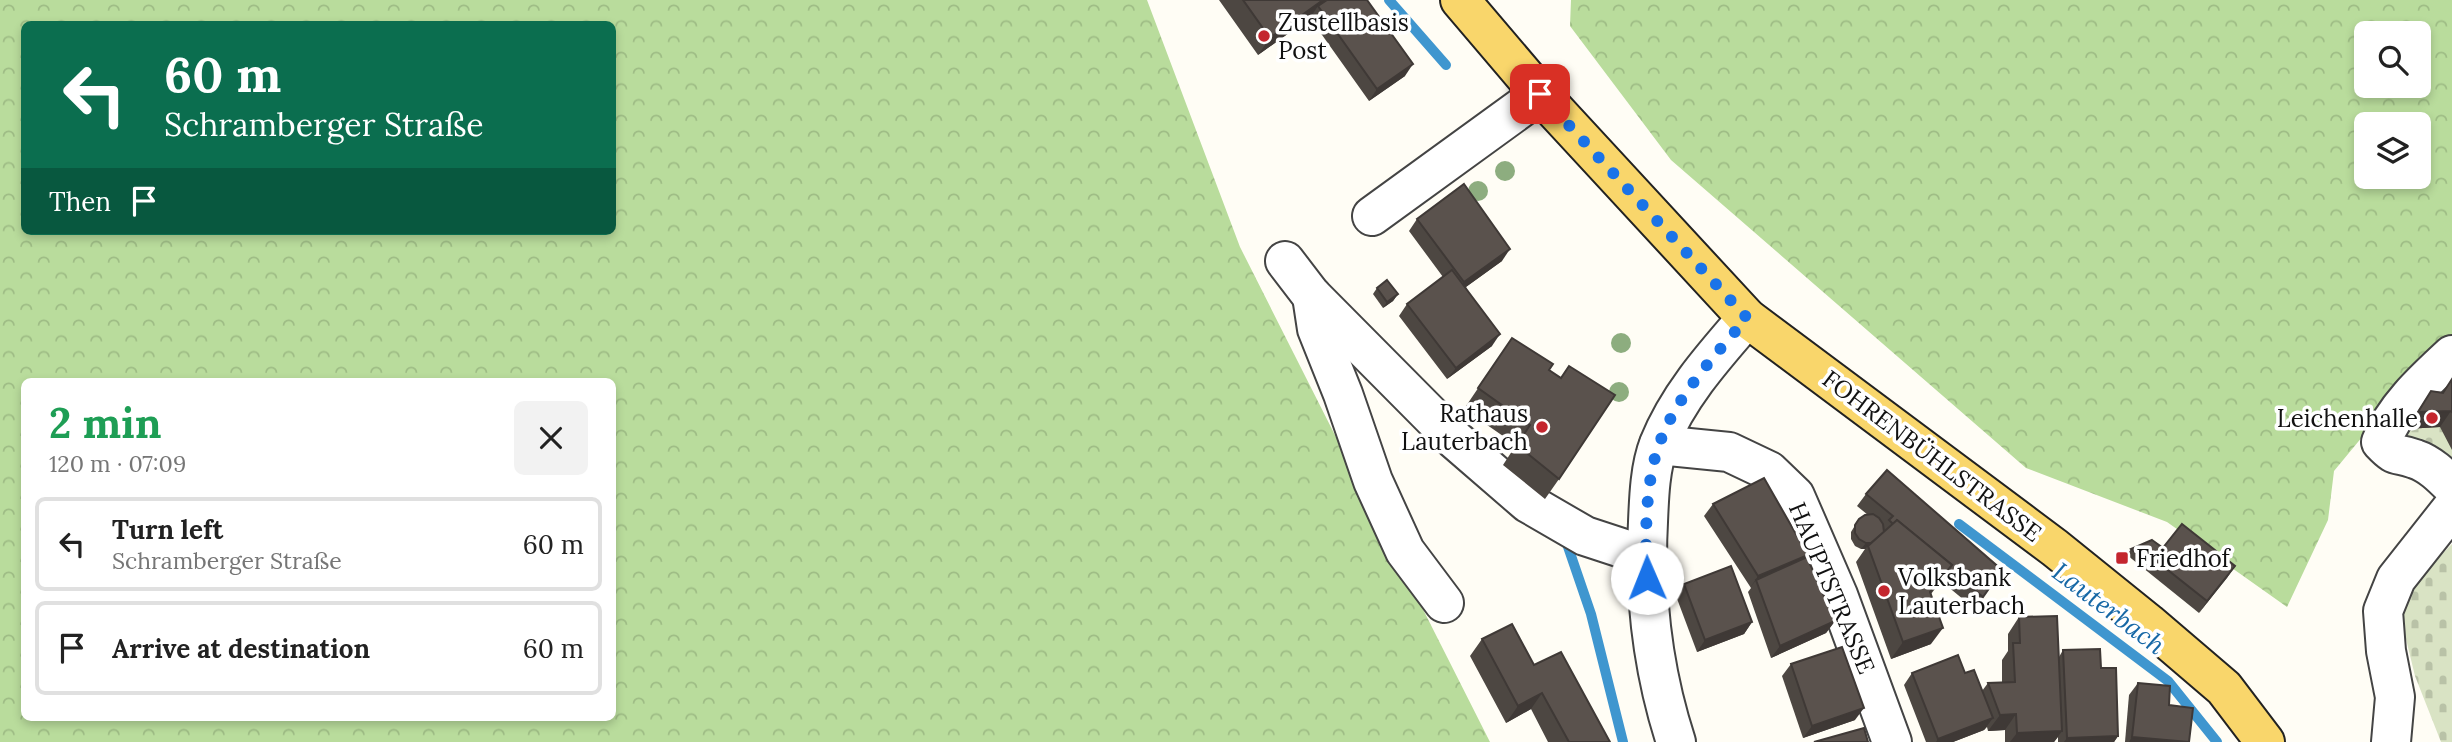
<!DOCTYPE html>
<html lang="en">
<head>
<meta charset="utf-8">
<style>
	:root { --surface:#fff; --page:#f2f2f2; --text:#222; --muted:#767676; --line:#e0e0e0 }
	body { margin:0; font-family:Lora,serif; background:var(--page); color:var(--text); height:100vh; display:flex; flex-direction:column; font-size:26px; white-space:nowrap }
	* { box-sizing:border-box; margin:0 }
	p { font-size:23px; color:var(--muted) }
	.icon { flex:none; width:38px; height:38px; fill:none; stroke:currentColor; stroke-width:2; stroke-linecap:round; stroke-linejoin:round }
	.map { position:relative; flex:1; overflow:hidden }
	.sheet { position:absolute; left:21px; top:378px; width:595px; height:343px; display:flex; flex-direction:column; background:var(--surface); border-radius:10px; box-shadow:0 4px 10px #0003 }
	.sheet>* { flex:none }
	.banner { position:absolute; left:21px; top:21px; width:595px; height:214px; border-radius:10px; box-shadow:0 4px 10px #0003; background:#0b6e4f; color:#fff; overflow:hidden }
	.fabs { position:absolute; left:2354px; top:21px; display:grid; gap:14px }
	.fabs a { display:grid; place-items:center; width:77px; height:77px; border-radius:10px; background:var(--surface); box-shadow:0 4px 10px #0003; font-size:35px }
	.pin { position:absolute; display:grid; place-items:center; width:60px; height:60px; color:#fff; margin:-30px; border-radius:14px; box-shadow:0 4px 10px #0006 }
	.me { position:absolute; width:77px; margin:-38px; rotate:359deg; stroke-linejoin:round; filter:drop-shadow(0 0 5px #0008) }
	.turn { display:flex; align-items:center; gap:24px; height:147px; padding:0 28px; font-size:32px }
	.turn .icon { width:91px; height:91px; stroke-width:2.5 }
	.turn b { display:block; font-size:49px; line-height:60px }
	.then { display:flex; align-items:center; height:66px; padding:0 28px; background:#0003; gap:14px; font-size:26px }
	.round { display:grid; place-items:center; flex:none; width:74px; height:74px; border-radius:10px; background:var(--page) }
	.head { display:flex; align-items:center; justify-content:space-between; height:119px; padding:0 28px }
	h1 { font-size:42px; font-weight:700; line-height:52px; color:#1e9e55 }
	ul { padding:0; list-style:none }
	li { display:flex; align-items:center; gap:21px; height:94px; margin:0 14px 10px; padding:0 14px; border:4px solid var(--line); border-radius:10px }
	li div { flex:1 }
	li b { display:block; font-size:26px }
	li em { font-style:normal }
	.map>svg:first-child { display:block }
	.forest { fill:url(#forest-crowns); fill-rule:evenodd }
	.cemetery { fill:url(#cemetery-stones) }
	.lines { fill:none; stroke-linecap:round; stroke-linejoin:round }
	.stream { stroke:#3f96cf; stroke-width:10 }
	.minor-casing { stroke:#444; stroke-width:42 }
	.major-casing { stroke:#222; stroke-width:42 }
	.minor { stroke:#fff; stroke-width:38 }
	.major { stroke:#f9d66b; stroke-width:38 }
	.tree { fill:#8dad7f }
	.wall { fill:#4d4742 }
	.shaded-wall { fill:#3f3936 }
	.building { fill:#5a524d; stroke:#3f3936; stroke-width:2 }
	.route { stroke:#1a73e8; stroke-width:12; stroke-dasharray:0 21.6 }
	.poi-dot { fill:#c4262e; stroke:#fff; stroke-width:2.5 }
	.labels { text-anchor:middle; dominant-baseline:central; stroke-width:7; stroke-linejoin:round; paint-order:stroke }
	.poi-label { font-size:24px; fill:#111; stroke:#fff; text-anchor:start }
	.street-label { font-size:24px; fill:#111; stroke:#fff }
	.water-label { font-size:26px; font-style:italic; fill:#1768a6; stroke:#fff }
</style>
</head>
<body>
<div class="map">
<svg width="2452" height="742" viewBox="0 0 2452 742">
	<defs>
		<pattern id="forest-crowns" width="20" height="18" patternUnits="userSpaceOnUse" patternTransform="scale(1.75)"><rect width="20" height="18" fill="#b9dc9c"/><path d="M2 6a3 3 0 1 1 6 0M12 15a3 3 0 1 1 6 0" fill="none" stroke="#9ebc85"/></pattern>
		<pattern id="cemetery-stones" width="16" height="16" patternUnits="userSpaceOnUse" patternTransform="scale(1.75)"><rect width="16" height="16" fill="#d9e3c4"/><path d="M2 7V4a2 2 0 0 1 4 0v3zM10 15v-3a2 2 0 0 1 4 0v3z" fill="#b9c2a7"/></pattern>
	</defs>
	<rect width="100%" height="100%" fill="#fffdf5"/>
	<g class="forest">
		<path d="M0,0H1147L1240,247L1490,742H0ZM24,24H612V231H24ZM24,382H612V718H24Z"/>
		<path d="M1571,0H2452V337L2401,390L2334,471L2328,520L2287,607L2167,522L2026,468L1671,160L1570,26ZM2366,33H2418V86H2366ZM2366,124H2418V177H2366Z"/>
	</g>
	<g class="cemetery">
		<path d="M2452,372V462L2397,432Z"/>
		<path d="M2452,544V742H2441L2415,676L2399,610L2430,566Z"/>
	</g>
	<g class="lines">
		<g class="stream">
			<path d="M1389,0L1446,65"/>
			<path d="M1959,524L2168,681L2217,742"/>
			<path d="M1566,541L1591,614L1623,742"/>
		</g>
		<defs>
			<g id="minor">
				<path d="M1372,216L1540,94"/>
				<path d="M1285,261L1311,295L1454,439L1528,503L1585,536L1646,556"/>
				<path d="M1312,296L1317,329L1343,394L1373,481L1405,551L1444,603"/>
				<path d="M2452,355C2425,380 2394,408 2381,442C2398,460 2395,451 2415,459C2430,464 2441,475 2452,486"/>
				<path d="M1659,445L1729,452L1769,471L1795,496L1838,595L1892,742"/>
				<path d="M1676,742C1653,671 1644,597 1648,522C1649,497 1650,467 1659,444C1678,396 1714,356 1747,318"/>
				<path d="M2391,742L2395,697L2386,651L2383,611L2396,579L2452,508"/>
			</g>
			<path id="major" d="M1460,0L1540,94L1747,318L2055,548L2148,623L2224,688L2265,742"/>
		</defs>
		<use href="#minor" class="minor-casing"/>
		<use href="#major" class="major-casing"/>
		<use href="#minor" class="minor"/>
		<use href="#major" class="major"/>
	</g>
	<g class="tree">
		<circle cx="1505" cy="171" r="10"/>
		<circle cx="1478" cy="191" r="10"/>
		<circle cx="1621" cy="343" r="10"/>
		<circle cx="1619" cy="392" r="10"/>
	</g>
	<g class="wall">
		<path d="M1219,0H1367L1405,76L1369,101L1310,18L1258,55Z"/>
		<path d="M1417,219L1502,261L1466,287L1492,346L1447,379L1399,316L1407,304L1443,277L1409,231Z"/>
		<path d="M1377,288L1398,294L1393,301L1383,308L1373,294Z"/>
		<path d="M1512,338L1559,479L1545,499L1503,465L1516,445L1464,409Z"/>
		<path d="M2452,379V450L2440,427L2406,429L2431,391L2443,392Z"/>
		<path d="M1866,494L2002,570L1975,609L1941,581L1931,594V644L1891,659L1856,562L1865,549H1861L1855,546L1851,539V532L1859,519L1868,515L1857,506Z"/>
		<path d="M1713,504L1808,555L1805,558L1835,621L1826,633L1771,658L1748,592L1751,588L1704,516Z"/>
		<path d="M2163,548L2235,566L2199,613L2127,555L2131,549Z"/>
		<path d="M1684,584L1752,622L1744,634L1697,652L1676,596Z"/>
		<path d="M2019,617L2059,657L2063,650L2101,668L2118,736L2114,742H2058V737L2054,742H2005V730L1988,731L1987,727L1984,730L1953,742H1926L1904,685L1912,673H1965L1982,691L1988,683H2002V660L2008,651V634Z"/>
		<path d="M1482,639L1534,665L1610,742H1548L1531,709L1506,723L1470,656Z"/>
		<path d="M1791,664L1855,720L1803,738L1782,676Z"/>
		<path d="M2138,683L2169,705L2189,742H2125L2129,695Z"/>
	</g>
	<g class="shaded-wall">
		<path d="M1323,0H1328L1318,6L1310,18L1258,55L1270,38Z"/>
		<path d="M1413,64L1405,76L1369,101L1377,89Z"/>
		<path d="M1510,249L1502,261L1456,294L1464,282Z"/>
		<path d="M1398,294L1393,301L1383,308L1387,302Z"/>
		<path d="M1500,334L1492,346L1447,379L1456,368Z"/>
		<path d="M2451,411L2440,427L2406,429L2418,412Z"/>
		<path d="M1866,543H1873L1868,546L1865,549H1861Z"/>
		<path d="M1808,555L1799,566L1756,580L1750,588L1758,576Z"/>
		<path d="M2235,566L2227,578L2199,613L2207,601Z"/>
		<path d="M1835,621L1826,633L1771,658L1780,646Z"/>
		<path d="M1752,622L1744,634L1697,652L1705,640Z"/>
		<path d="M1943,628L1931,644L1891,659L1903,642Z"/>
		<path d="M1542,693L1531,709L1506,723L1518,706Z"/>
		<path d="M1864,708L1855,720L1803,738L1812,726Z"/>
		<path d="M2016,714L2005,730L1988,731L2000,715Z"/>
		<path d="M1993,718L1984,730L1953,742H1936L1938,739Z"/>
		<path d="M2062,731L2054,742H2010L2017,733Z"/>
		<path d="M2118,736L2114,742H2064L2067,738Z"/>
		<path d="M2132,737L2180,742H2129Z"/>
	</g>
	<g class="building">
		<path d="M1243,0H1323L1270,38Z"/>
		<path d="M1327,0H1367L1413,64L1377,89L1318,6Z"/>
		<path d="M1464,184L1510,249L1464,282L1417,219Z"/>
		<path d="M1452,270L1500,334L1456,368L1407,304Z"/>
		<path d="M1387,280L1398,294L1387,302L1377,288Z"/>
		<path d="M1512,338L1553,364L1549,370L1561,378L1569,366L1615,395L1559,479L1517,445L1530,425L1478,388Z"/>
		<path d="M2452,379V412L2451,411L2418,412L2431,391L2443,393Z"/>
		<path d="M1887,470L2002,570L1983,597L1949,569L1952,565L1897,520L1893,524L1889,520L1893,516L1866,494Z"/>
		<path d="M1764,478L1808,555L1758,576L1713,504Z"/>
		<path d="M1873,514L1879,518L1883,524L1884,532L1871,543H1866L1859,539L1855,533V525L1859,519L1865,515Z"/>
		<path d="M1897,520L1952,565L1930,592L1943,628L1903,642L1868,546Z"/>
		<path d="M2182,524L2235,566L2207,601L2154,559Z"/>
		<path d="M2152,540L2163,548L2150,564L2131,549Z"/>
		<path d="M1807,557L1835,621L1780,646L1756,580Z"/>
		<path d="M1731,566L1752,622L1705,640L1684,584Z"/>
		<path d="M2057,616L2062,731L2017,733L2016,714L2000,715L1988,683L2015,682L2013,643H2020L2019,617Z"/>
		<path d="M1512,624L1534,665L1561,652L1610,742H1569L1542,693L1518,706L1482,639Z"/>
		<path d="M1842,647L1864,708L1812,726L1791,664Z"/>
		<path d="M2100,649L2101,668H2116L2118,736L2067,738L2063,650Z"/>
		<path d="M1958,655L1965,673L1974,670L1993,718L1938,739L1912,673Z"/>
		<path d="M2138,683L2170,686L2169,705L2193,708L2189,742L2132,737Z"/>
		<path d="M1864,728L1868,742H1814Z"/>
	</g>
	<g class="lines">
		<path class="route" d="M1540,94L1747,318C1715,355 1675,398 1659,445C1645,483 1645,538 1647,578"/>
	</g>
	<g class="poi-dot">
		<circle cx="1264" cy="36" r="7"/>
		<circle cx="2432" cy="418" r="7"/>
		<circle cx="1542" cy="427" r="7"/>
		<rect x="2115" y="551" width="14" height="14" rx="3.5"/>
		<circle cx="1884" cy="591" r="7"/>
	</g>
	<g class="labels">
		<g class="poi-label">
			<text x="1278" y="22">Zustellbasis<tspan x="1278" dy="28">Post</tspan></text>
			<text x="1528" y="413" text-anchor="end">Rathaus<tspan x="1528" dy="28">Lauterbach</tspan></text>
			<text x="2418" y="418" text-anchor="end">Leichenhalle</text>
			<text x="2136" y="558">Friedhof</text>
			<text x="1898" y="577">Volksbank<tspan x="1898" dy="28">Lauterbach</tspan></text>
		</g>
		<g class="street-label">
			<text transform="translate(1932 456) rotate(37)">FOHRENBÜHLSTRASSE</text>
			<text transform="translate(1832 588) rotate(67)">HAUPTSTRASSE</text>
		</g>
		<g class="water-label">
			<text transform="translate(2109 608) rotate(37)">Lauterbach</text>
		</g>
	</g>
</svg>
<div class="fabs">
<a><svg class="icon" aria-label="search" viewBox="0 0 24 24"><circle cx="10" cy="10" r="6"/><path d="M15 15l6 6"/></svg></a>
<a><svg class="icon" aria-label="layers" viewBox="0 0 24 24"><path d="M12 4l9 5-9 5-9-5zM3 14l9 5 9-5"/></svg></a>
</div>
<div class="pin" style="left:1540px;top:94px;background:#d93025"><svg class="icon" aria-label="arrive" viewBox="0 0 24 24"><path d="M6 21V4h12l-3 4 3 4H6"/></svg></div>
<svg class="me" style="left:1647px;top:578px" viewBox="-20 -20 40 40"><circle r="19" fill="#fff"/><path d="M0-13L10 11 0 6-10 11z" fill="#1a73e8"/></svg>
<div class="banner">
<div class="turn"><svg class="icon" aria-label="left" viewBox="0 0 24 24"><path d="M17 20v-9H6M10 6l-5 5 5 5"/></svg><div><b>60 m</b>Schramberger Straße</div></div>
<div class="then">Then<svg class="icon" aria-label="arrive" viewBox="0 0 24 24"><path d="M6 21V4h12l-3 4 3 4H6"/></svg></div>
</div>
<section class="sheet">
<div class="head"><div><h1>2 min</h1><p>120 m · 07:09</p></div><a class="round"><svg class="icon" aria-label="close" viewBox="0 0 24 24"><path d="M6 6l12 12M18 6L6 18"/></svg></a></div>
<ul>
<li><svg class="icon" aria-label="left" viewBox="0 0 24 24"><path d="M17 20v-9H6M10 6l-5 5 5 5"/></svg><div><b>Turn left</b><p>Schramberger Straße</p></div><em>60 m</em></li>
<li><svg class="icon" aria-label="arrive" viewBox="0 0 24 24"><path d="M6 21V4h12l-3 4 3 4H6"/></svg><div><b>Arrive at destination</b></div><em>60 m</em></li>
</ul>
</section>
</div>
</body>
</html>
